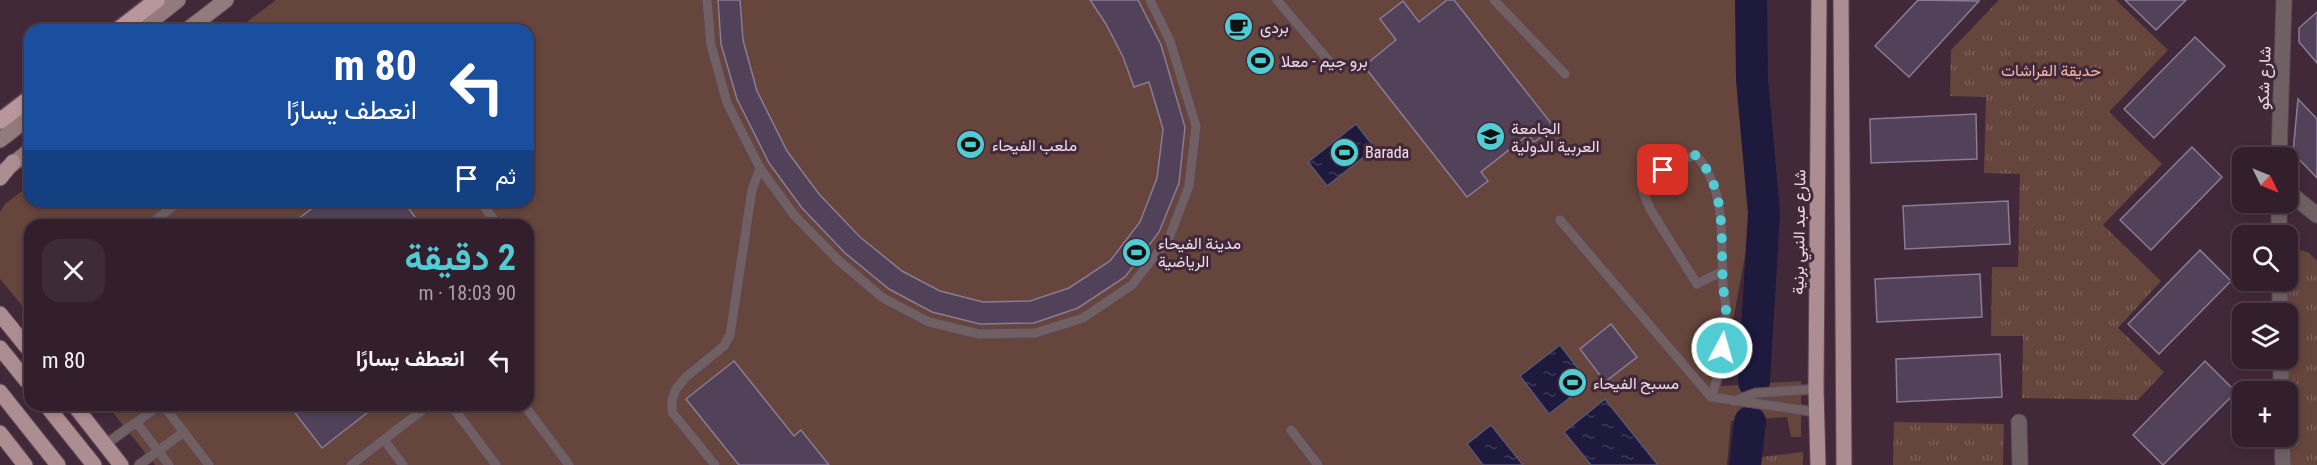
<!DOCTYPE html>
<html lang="ar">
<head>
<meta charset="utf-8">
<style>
	:root { --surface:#321f2b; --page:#3d2c37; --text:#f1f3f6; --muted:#a8a2a9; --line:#4d3d47; --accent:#51ccd3 }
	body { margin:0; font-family:"Roboto Condensed",Vazirmatn,sans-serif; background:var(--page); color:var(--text); direction:rtl; height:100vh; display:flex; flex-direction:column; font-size:22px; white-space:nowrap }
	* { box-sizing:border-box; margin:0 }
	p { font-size:20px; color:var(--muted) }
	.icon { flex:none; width:33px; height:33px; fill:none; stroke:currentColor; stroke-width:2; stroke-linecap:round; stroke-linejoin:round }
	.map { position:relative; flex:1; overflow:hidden; direction:ltr }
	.sheet { position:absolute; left:24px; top:219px; width:510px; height:192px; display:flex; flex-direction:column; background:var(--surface); border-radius:18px; box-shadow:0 3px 9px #0003,0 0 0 2px var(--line); direction:rtl }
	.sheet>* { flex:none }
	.hud { position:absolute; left:24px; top:24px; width:510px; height:183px; border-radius:18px; box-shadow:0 3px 9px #0003,0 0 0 2px var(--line); direction:rtl; background:#1a4fa0; color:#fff; overflow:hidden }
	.needle { width:39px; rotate:133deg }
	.controls { position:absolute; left:2232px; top:147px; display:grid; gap:12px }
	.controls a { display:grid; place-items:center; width:66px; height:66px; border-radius:12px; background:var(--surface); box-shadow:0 3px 9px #0003,0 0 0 2px var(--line); font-size:30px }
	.pin { position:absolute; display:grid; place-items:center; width:51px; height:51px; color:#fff; margin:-26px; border-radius:12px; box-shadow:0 3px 9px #0006 }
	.me { position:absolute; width:66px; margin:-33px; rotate:6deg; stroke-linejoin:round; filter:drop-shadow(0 0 4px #0008) }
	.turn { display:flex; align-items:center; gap:21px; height:126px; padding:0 18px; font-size:27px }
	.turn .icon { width:78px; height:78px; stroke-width:2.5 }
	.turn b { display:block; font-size:42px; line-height:51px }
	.then { display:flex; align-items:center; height:57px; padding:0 18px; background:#0003; gap:12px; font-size:22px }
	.round { display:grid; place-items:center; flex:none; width:63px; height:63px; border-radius:18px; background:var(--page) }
	.summary { display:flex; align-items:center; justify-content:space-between; height:102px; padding:0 18px }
	h1 { font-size:36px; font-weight:700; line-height:45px; color:var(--accent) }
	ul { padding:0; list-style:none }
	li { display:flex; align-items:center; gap:18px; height:78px; padding:0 18px }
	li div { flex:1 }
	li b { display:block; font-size:22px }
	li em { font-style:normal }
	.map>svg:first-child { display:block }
	.grass { fill:url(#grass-tufts) }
	.pitch { fill:#65453c }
	.water { fill:url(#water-ripples); stroke:#5c5571; stroke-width:1.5 }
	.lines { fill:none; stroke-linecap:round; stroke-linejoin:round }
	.river { stroke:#1d1a3e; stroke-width:32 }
	.building { fill:#51425a; stroke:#8b7b96; stroke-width:1.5 }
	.service-casing { stroke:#5e4655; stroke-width:11 }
	.minor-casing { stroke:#5e4655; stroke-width:17 }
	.secondary-casing { stroke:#5e4655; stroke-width:17 }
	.primary-casing { stroke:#5e4655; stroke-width:17 }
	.trunk-casing { stroke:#5e4655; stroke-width:19 }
	.service { stroke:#706063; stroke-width:9 }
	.minor { stroke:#706063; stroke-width:15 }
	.secondary { stroke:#927a7d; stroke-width:15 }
	.primary { stroke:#ac8d92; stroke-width:15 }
	.trunk { stroke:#b8969b; stroke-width:16 }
	.route { stroke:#51ccd3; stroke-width:10; stroke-dasharray:0 18 }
	.labels { text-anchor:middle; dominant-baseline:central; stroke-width:6; stroke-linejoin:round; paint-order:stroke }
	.poi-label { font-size:16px; fill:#efdee8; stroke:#422939; text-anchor:start }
	.park-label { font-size:16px; fill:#f5b7a5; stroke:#422939 }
	.street-label { font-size:16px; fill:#efdee8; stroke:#422939 }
</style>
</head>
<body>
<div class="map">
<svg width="2317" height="465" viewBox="0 0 2317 465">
	<defs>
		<pattern id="grass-tufts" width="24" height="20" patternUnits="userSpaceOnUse" patternTransform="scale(1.5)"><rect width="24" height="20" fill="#65453c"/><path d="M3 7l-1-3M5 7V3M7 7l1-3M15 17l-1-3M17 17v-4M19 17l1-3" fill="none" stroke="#7b5f58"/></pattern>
		<pattern id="water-ripples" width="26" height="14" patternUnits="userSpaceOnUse" patternTransform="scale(1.5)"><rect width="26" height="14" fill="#1d1a3e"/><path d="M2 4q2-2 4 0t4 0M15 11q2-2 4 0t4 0" fill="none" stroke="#3e3b5a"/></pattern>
	</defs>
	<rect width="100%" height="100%" fill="#422939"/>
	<g class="grass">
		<path d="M1999,0H2116L2168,50L2109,112L2162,164L2103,225L2161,281L2118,328L2164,372L2138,400L2022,398L2023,336H1991L1992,267H2018L2020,174L1984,173L1986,97L1950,96L1951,50Z"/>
		<path d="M2298,250L2308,252L2317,261V465H2287L2288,259Z"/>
		<path d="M1894,422L2004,424L2003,465H1893Z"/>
		<path d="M1803,452V465H1754L1753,458Z"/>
	</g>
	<path class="pitch" d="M276,0H1740V79L1753,213L1721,386L1801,381V437H1791L1787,417L1731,421L1727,465H155L107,405H528V225H30V315L0,279V212L5,204L30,185V201H528V30H236Z"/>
	<g class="water">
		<path d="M1356,124L1375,148L1327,186L1308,162Z"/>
		<path d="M1560,345L1589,383L1549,414L1520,376Z"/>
		<path d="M1605,399L1658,465H1591L1564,432Z"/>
		<path d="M1491,425L1523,465H1483L1467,444Z"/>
	</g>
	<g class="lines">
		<g class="river">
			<path d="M1751,0L1752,79L1764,213L1754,382"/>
			<path d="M1745,465L1750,422"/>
		</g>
	</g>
	<g class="building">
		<path d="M718,0H740L743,40L757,91L787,151L819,194L860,237L902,271L940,291L983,302L1030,301L1069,288L1110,261L1140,222L1157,178L1163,129L1149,82L1134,87L1123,57L1106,24L1090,0H1138L1161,45L1185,127L1179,183L1159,232L1125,277L1078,308L1034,323L980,324L932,312L889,289L845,253L802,208L769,163L737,99L721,44Z"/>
		<path d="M1447,0H1454L1554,127L1534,142L1528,135L1481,172L1488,181L1467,197L1364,66L1396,40L1380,19L1403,1L1419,22Z"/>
		<path d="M1918,0L1979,1L1909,77L1875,46Z"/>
		<path d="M2125,0H2186L2156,30Z"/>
		<path d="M2317,12V63L2299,42V28Z"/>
		<path d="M2195,37L2225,66L2154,138L2124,109Z"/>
		<path d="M2298,99L2317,119V178L2293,153Z"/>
		<path d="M1976,114L1977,159L1871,163L1870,119Z"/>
		<path d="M2192,147L2222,177L2151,250L2120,220Z"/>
		<path d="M322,201H403L421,225H290Z"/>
		<path d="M2008,201L2010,244L1905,249L1903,206Z"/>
		<path d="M2200,250L2231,281L2159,354L2128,324Z"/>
		<path d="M1980,274L1982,317L1877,322L1875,279Z"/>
		<path d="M1611,324L1637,357L1605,382L1580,349Z"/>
		<path d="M2000,354L2002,397L1897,402L1896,359Z"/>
		<path d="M734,361L794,436L801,430L829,465H739L686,399Z"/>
		<path d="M2205,361L2236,392L2163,465L2133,435Z"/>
		<path d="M289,405H377L322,448Z"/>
	</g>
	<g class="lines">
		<defs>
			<g id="service">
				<path d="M707,0L711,45L727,103L760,168L794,215L838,260L883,298L929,322L979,334L1035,333L1083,318L1132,285L1169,238L1189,186L1196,126L1170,41L1150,0"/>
				<path d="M1277,0L1328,60"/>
				<path d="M1494,0L1565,74"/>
				<path d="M480,201L498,225"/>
				<path d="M1560,220L1711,397L1816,412"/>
				<path d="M149,225L180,201"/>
				<path d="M1711,397C1721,371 1726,339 1726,311C1726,302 1723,292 1723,283C1720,239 1728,191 1696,155C1670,163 1660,170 1643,191L1650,209L1697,284L1723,271"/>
				<path d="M1734,401L1756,393L1816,389"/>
				<path d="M163,405L209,465"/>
				<path d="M451,405L496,465"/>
				<path d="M524,405L569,465"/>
				<path d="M137,423L169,465"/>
				<path d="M1291,430L1318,465"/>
				<path d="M384,440L403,465"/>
				<path d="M106,444L160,405"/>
				<path d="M139,465L184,432"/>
				<path d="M351,465L429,405"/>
				<path d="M715,465L672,412V400L676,389L686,377L724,346L730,335L752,190L760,168"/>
			</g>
			<g id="minor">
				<path d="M2279,158L2284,0"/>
				<path d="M2288,192L2317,215"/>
				<path d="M2279,202V236"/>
				<path d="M2280,280V314"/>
				<path d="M2281,358V392"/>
				<path d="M2019,422L2020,465"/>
				<path d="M2282,436L2283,465"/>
			</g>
			<g id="secondary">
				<path d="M140,30L178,0"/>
				<path d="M187,30L226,0"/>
				<path d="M0,140L30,117"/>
				<path d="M4,171L30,150"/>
			</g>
			<g id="primary">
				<path d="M1841,0L1844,465"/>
				<path d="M0,178L13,162"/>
				<path d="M0,314L30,351"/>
				<path d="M0,348L30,385"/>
				<path d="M0,392L58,465"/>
				<path d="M46,405L94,465"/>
				<path d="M74,405L121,465"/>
				<path d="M0,433L25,465"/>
				<path d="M1818,465L1816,389L1819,0"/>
			</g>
			<g id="trunk">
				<path d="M118,30L157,0"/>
				<path d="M0,121L30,98"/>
			</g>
		</defs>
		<use href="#service" class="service-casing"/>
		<use href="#minor" class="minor-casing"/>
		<use href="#secondary" class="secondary-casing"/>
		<use href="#primary" class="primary-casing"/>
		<use href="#trunk" class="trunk-casing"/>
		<use href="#service" class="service"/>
		<use href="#minor" class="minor"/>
		<use href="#secondary" class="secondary"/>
		<use href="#primary" class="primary"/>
		<use href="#trunk" class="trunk"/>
	</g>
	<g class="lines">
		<path class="route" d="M1663,170L1673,162L1696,155C1728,190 1720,239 1723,283C1723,292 1726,302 1726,311C1726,323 1724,336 1722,348"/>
	</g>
	<defs>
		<symbol id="cafe-disc" viewBox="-11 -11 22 22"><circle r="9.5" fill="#51ccd3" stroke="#422939"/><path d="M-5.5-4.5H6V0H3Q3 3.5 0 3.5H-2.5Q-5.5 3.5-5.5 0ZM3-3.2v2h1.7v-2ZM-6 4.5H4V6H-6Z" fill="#111"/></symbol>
		<symbol id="stadium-disc" viewBox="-11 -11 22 22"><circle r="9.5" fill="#51ccd3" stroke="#422939"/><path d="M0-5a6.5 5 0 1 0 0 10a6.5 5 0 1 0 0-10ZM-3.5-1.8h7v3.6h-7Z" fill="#111"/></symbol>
		<symbol id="university-disc" viewBox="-11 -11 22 22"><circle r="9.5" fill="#51ccd3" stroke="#422939"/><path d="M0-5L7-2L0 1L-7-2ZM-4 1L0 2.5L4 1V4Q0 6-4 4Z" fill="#111"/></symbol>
	</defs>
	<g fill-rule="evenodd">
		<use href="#cafe-disc" x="1222" y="10" width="33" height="33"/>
		<use href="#stadium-disc" x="1244" y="44" width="33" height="33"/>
		<use href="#university-disc" x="1474" y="120" width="33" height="33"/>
		<use href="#stadium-disc" x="954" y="128" width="33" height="33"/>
		<use href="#stadium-disc" x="1328" y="136" width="33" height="33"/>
		<use href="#stadium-disc" x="1120" y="236" width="33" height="33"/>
		<use href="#stadium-disc" x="1556" y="366" width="33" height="33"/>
	</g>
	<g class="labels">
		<g class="poi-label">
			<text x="1260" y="27">بردى</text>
			<text x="1281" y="61">برو جيم - معلا</text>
			<text x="1511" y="128">الجامعة<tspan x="1511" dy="18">العربية الدولية</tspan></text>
			<text x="992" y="145">ملعب الفيحاء</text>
			<text x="1365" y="152">Barada</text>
			<text x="1158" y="243">مدينة الفيحاء<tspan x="1158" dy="18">الرياضية</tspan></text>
			<text x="1593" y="383">مسبح الفيحاء</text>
		</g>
		<g class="park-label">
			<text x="2051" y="70">حديقة الفراشات</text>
		</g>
		<g class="street-label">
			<text transform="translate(2264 78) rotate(-88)">شارع شكو</text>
			<text transform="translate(1799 232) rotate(-89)">شارع عبد النبي برنية</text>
		</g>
	</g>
</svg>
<div class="controls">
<a><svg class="needle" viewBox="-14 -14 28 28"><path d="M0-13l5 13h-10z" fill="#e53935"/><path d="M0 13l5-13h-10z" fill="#a8a2a9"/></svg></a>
<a><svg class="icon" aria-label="search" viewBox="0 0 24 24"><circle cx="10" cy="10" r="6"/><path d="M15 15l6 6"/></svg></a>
<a><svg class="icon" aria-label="layers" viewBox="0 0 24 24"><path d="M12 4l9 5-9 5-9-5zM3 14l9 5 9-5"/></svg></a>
<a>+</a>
</div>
<div class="pin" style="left:1663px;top:170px;background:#d93025"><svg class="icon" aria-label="arrive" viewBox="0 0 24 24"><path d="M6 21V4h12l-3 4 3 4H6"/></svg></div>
<svg class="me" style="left:1722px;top:348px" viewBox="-20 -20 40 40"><circle r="17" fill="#51ccd3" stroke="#fff" stroke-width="3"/><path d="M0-11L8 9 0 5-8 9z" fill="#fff"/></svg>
<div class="hud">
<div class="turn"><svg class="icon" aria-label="left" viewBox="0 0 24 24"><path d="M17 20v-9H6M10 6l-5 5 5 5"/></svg><div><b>80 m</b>انعطف يسارًا</div></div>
<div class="then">ثم<svg class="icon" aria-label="arrive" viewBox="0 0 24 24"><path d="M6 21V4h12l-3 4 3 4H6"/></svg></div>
</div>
<section class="sheet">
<div class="summary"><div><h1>2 دقيقة</h1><p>90 m · 18:03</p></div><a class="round"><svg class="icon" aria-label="close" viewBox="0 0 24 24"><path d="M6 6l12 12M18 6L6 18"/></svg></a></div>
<ul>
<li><svg class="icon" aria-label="left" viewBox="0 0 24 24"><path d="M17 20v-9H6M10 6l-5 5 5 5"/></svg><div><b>انعطف يسارًا</b></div><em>80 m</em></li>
</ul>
</section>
</div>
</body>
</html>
